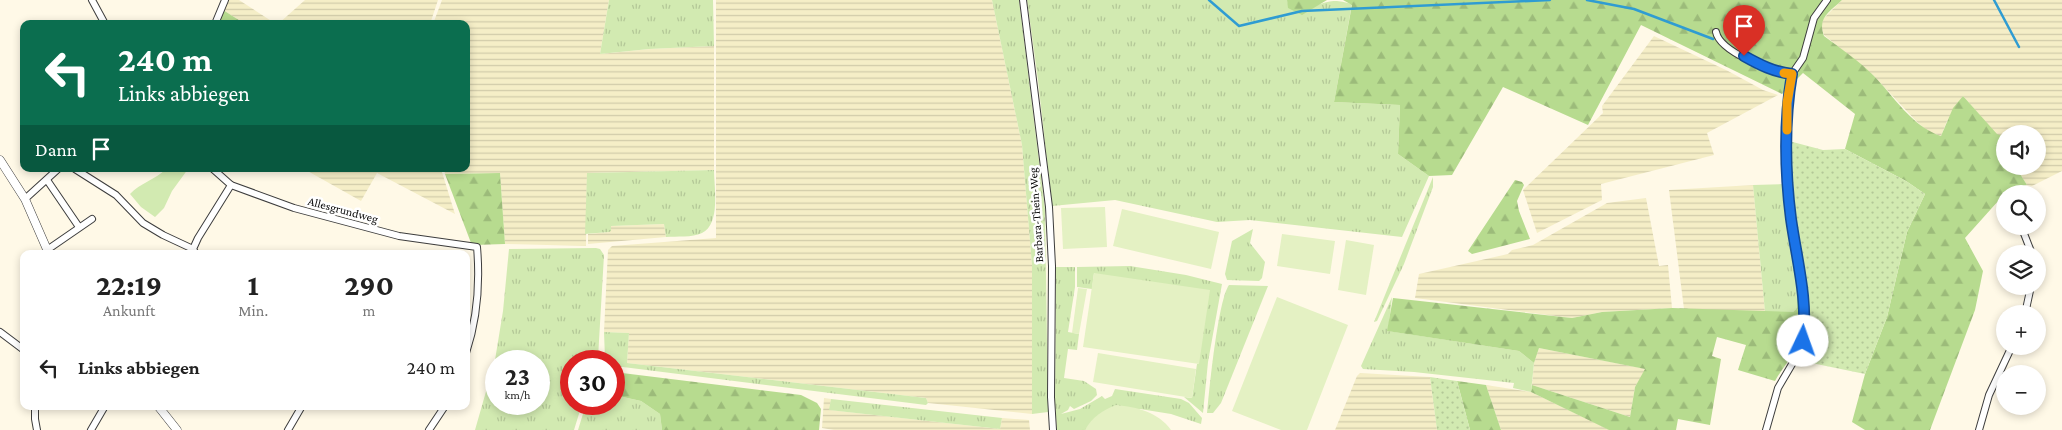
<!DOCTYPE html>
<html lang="de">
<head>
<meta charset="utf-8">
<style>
	:root { --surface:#fff; --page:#f6f6f6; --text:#222; --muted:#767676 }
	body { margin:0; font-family:"Crimson Pro",serif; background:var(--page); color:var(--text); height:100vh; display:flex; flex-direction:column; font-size:19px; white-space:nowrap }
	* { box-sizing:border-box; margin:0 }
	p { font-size:16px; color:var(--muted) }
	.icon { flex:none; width:28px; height:28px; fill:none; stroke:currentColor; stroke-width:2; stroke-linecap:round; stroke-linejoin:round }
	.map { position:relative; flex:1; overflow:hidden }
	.drawer { position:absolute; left:20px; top:250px; width:450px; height:160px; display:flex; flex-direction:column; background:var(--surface); border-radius:10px; box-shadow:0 2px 8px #0003 }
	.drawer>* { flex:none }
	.guide { position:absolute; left:20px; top:20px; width:450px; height:152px; border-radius:10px; box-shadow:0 2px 8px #0003; background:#0b6e4f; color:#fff; overflow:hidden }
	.tools { position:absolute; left:1996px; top:125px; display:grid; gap:10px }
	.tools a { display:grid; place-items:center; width:50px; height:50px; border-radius:50%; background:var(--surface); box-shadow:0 2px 8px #0003; font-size:25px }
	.speed { position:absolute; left:485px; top:350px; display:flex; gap:10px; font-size:25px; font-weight:700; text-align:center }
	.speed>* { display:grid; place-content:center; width:65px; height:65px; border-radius:50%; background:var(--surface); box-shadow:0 2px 8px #0003; line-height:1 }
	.speed small { font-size:12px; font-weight:400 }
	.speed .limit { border:8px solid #d22; background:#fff; color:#111 }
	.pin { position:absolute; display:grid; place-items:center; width:42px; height:42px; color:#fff; margin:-51px -21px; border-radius:50% 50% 50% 0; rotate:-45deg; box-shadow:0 0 5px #0007 }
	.pin .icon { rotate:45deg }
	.me { position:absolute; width:55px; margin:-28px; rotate:3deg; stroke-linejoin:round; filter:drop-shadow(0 0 4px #0008) }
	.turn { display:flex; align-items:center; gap:18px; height:105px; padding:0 15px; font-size:22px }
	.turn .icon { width:65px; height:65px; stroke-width:2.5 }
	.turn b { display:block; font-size:35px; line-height:42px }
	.then { display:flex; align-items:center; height:48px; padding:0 15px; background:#0003; gap:10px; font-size:19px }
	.eta { display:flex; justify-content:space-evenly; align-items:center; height:85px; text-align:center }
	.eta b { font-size:30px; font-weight:700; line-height:35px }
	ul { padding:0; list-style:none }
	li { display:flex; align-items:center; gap:15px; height:65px; padding:0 15px }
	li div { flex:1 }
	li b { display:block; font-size:19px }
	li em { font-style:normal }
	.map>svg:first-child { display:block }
	.farmland { fill:url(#farmland-rules) }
	.grass { fill:url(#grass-tufts); fill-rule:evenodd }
	.forest { fill:url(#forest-firs) }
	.park { fill:#d2eab1 }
	.garden { fill:url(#garden-dots) }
	.pitch { fill:#e4f1c3 }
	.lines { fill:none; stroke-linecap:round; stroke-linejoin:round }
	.stream { stroke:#2f9cd2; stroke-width:2.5 }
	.minor-casing { stroke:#3d3d3d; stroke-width:8 }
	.tertiary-casing { stroke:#3d3d3d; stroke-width:9 }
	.minor { stroke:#fff; stroke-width:6 }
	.tertiary { stroke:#fff; stroke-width:8 }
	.route-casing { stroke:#114b97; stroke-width:12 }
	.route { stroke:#1a73e8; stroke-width:9 }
	.slow { stroke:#f59e0b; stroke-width:9 }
	.labels { text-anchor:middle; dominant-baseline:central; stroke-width:5; stroke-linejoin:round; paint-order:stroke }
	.street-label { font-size:12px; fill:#0a0a0a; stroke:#fff }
</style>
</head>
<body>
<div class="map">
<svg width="2062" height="430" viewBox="0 0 2062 430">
	<defs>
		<pattern id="farmland-rules" width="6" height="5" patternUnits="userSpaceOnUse" patternTransform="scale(1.25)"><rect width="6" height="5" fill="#f5eec7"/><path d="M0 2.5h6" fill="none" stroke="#d1cbaa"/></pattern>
		<pattern id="grass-tufts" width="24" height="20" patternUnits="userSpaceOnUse" patternTransform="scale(1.25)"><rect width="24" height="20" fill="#d2eab1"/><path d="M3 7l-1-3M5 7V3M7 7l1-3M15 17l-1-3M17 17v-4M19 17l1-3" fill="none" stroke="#b3c797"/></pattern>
		<pattern id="forest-firs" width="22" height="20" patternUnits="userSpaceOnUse" patternTransform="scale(1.25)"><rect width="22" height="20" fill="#b7db8f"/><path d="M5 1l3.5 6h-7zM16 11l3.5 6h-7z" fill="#9cbb7a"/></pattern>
		<pattern id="garden-dots" width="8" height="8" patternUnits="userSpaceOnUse" patternTransform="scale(1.25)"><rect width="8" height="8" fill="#d2eab1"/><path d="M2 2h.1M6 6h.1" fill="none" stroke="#b3c797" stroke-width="1.8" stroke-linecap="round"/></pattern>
	</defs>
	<rect width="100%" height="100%" fill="#fff9e7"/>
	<g class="farmland">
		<path d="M225,0H239L276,24H245L220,8Z"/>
		<path d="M305,0H438L430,24H278Z"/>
		<path d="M442,0H609L600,54L650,49L714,46V170L587,173L586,246L505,244L500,173L445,174L444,169H466V24H433Z"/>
		<path d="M716,0H992L1022,145L1032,265V414L928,403L926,398L627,363L629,333L604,332L608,250L612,246L716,238Z"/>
		<path d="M1842,0H2062V171L2032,186L2027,185L2015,166H2038V134H2005V137L1997,135L1963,96L1947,121L1941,136L1929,132L1917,122L1873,75L1824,35L1821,26L1823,19Z"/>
		<path d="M1654,36L1728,71L1763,90L1778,95L1707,133L1714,155L1601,184L1602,200L1537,233L1523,190L1603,113L1602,106Z"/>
		<path d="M304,169H441L455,214L377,173L361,201Z"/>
		<path d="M1753,185L1765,312L1684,309L1669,190Z"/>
		<path d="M1646,198L1659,266L1668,265L1672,308L1602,312L1572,318L1415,298L1419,274L1508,254L1512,250L1533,245L1607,203Z"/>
		<path d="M664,224L666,237L588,244V234L609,232L611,226Z"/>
		<path d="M1539,348L1646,369L1635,387L1630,417L1532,385L1534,363Z"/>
		<path d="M1360,373L1430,377L1437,430H1335L1357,376Z"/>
		<path d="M1486,385L1531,392L1610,430H1501Z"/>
		<path d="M824,398L831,399L830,410L1000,429L1002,418L1029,420L1030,430H834L822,428Z"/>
	</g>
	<g class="grass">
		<path d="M609,0H713L714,46L649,49L600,54Z"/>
		<path d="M992,0H1019L1045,209L1048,412L1032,414V265L1022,145Z"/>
		<path d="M1027,0H1287L1289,8C1297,7 1309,8 1317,5C1333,0 1336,0 1352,4L1334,102L1400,105L1398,154L1429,176L1402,237L1250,220L1217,222L1115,200L1052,206L1038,80Z"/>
		<path d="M714,170C714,187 721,224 702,233C692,238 677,236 666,237L664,224L611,226V231L609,232L585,234L587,173Z"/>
		<path d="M1433,177V187L1404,264L1377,321L1374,322Z"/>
		<path d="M1785,184L1800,279L1797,280V308L1793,312H1765L1753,185Z"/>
		<path d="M1253,229L1250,243L1265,262L1262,278L1259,281L1227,280L1225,274L1232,241Z"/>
		<path d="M509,249L596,248L600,249L604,255L598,358L597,361H571V404H582L574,430H475L495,360L503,311ZM496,361H539V404H496Z"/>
		<path d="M1130,266L1186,275L1222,284L1208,362L1203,413L1184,397L1192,398L1197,364H1199L1094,273L1092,289L1077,287V267Z"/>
		<path d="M1056,267H1075V287L1068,332L1079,334L1077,350L1068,349L1064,378L1084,381L1096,389L1097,395L1091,401L1074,409L1070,406L1068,410L1061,414L1080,409L1102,396L1105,399L1112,396L1115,389L1181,399L1189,403L1202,418L1201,424L1171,414L1140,409L1087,430H1057L1055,403Z"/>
		<path d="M1229,285L1268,286L1221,403L1213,413H1207C1209,390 1218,300 1229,285Z"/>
		<path d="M1392,297L1388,331L1519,351L1534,363L1531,392L1513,388L1514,383L1414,372L1363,369L1361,366Z"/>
		<path d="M604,332L629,333L627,363L926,398L928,403L926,405L615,366L614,361H607L605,359Z"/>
		<path d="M614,395L641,401L660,414L662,430H578L586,404H614Z"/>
		<path d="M831,399L1002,418L1000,429L829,410Z"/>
	</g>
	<g class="forest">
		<path d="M1287,0H1327L1302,15L1288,8Z"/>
		<path d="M1343,0H1842C1830,12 1817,17 1824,36C1840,48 1858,60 1873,75C1894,96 1911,126 1941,136L1953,108L1963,96L1997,134L2005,137V166H2015L2027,185L2008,190L1965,238L1983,271L1975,310L1930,430H1865L1852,422L1865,374L1887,317L1907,232L1925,194L1906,181L1845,149L1855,114L1803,73L1782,94L1641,25L1588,125L1503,87L1452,175L1429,176L1398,154L1400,105L1334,102L1352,5Z"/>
		<path d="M220,8L245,24H215Z"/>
		<path d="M500,173L505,244L474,245L471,243L445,174Z"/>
		<path d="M1515,180L1522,182L1524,185L1517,201L1519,211L1530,239L1472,254L1468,251Z"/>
		<path d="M1800,279C1802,302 1806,330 1795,351C1789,361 1781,370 1775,381L1738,370L1746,345L1717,337L1712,356L1721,359L1710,425L1678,419L1676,430H1609L1531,392L1532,385L1630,417L1635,387L1645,369L1539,348L1534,363L1519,351L1387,331L1393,298L1572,318L1602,312L1672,308L1793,312L1797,308V280Z"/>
		<path d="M614,372L801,395L817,403L821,409L819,430H662L660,414L641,401L614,395Z"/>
		<path d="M1457,381L1486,385L1501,430H1470Z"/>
	</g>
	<path class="park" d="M166,169H188L172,191L164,208L155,217L141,207L130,194C140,183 155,180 166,169Z"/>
	<g class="garden">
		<path d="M1789,141L1823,150L1845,149L1906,181L1925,194L1907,232L1887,317L1865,374L1797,360L1805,338V279L1789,188Z"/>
		<path d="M1430,377L1457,381L1470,430H1437Z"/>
	</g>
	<g class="pitch">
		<path d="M1105,207L1107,247L1063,249L1061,208Z"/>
		<path d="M1122,209L1219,232L1211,269L1113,246Z"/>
		<path d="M1282,234L1335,241L1330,274L1277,266Z"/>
		<path d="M1346,240L1374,245L1366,295L1338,290Z"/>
		<path d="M1094,273L1210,290L1199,364L1083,347Z"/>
		<path d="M1078,288L1087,289L1079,334L1072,333Z"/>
		<path d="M1277,297L1348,325L1307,430H1281L1232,411Z"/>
		<path d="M1098,353L1196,369L1192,398L1093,382Z"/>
		<path d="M1116,405C1137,407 1158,412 1171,430H1085C1092,417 1103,410 1116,405Z"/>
	</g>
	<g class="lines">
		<g class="stream">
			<path d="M1209,0L1239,26L1302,11L1550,0"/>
			<path d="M1587,0L1634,9L1713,39"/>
			<path d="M1994,0L2019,47"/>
		</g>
		<defs>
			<g id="minor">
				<path d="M92,0L105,24"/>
				<path d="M1023,0L1049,207L1052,266L1051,397L1053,430"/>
				<path d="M215,24L225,0"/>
				<path d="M1716,32C1720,52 1772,72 1792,74"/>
				<path d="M75,169L116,195L143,223L163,235L193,249"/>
				<path d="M213,169L231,185L294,208L399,236L477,247C480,282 477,320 466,353"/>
				<path d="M47,180L79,227"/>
				<path d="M25,199L58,169"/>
				<path d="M2023,231L2032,254"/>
				<path d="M47,250L92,219"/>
				<path d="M196,254L193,249L198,238L231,185"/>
				<path d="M2025,314L2031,286"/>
				<path d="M0,332L24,350"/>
				<path d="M35,406V419L37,430"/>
				<path d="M91,430L105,406"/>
				<path d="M288,430L302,406"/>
				<path d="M429,430L445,406"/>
				<path d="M1766,430L1778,388L1798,354L1805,328L1802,279L1791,220L1787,183V103L1792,74L1803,58L1814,18L1827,0"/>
				<path d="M1979,430L1989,395L2012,346"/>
			</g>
			<g id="tertiary">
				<path d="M0,160L25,199L49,254"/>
				<path d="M158,406L177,430"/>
			</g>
		</defs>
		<use href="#minor" class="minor-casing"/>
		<use href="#tertiary" class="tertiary-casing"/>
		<use href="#minor" class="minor"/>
		<use href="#tertiary" class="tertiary"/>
	</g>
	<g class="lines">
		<defs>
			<path id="route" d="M1744,56C1760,65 1774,72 1792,74C1784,121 1785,172 1791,219C1797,261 1808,300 1803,341"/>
		</defs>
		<use href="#route" class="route-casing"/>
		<use href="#route" class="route"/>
		<path class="slow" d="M1784,73L1792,74L1787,103V130"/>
	</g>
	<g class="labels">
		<g class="street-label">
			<text transform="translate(343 210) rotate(15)">Allesgrundweg</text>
			<text transform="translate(1036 215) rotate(-94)">Barbara-Thein-Weg</text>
		</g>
	</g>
</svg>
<div class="tools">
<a><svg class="icon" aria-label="sound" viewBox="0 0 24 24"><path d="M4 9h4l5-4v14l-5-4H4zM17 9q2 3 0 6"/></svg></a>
<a><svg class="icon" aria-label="search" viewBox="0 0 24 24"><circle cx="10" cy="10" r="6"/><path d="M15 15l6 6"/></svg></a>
<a><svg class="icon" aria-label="layers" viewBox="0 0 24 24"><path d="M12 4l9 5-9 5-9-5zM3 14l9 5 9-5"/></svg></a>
<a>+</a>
<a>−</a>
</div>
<div class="speed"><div>23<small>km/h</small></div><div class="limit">30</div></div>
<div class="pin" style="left:1744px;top:56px;background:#d93025"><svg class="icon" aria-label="arrive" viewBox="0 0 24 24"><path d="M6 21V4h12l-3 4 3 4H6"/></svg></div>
<svg class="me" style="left:1803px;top:341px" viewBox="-20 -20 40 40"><circle r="19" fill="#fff"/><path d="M0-13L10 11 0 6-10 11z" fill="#1a73e8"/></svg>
<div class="guide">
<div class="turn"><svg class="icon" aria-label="left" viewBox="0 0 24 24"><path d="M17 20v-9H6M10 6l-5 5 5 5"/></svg><div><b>240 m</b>Links abbiegen</div></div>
<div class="then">Dann<svg class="icon" aria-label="arrive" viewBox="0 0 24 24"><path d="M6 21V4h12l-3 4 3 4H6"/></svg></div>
</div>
<section class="drawer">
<div class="eta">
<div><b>22:19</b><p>Ankunft</p></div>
<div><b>1</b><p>Min.</p></div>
<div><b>290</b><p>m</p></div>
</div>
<ul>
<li><svg class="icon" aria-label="left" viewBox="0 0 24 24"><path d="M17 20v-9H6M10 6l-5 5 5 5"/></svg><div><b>Links abbiegen</b></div><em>240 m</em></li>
</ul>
</section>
</div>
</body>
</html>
